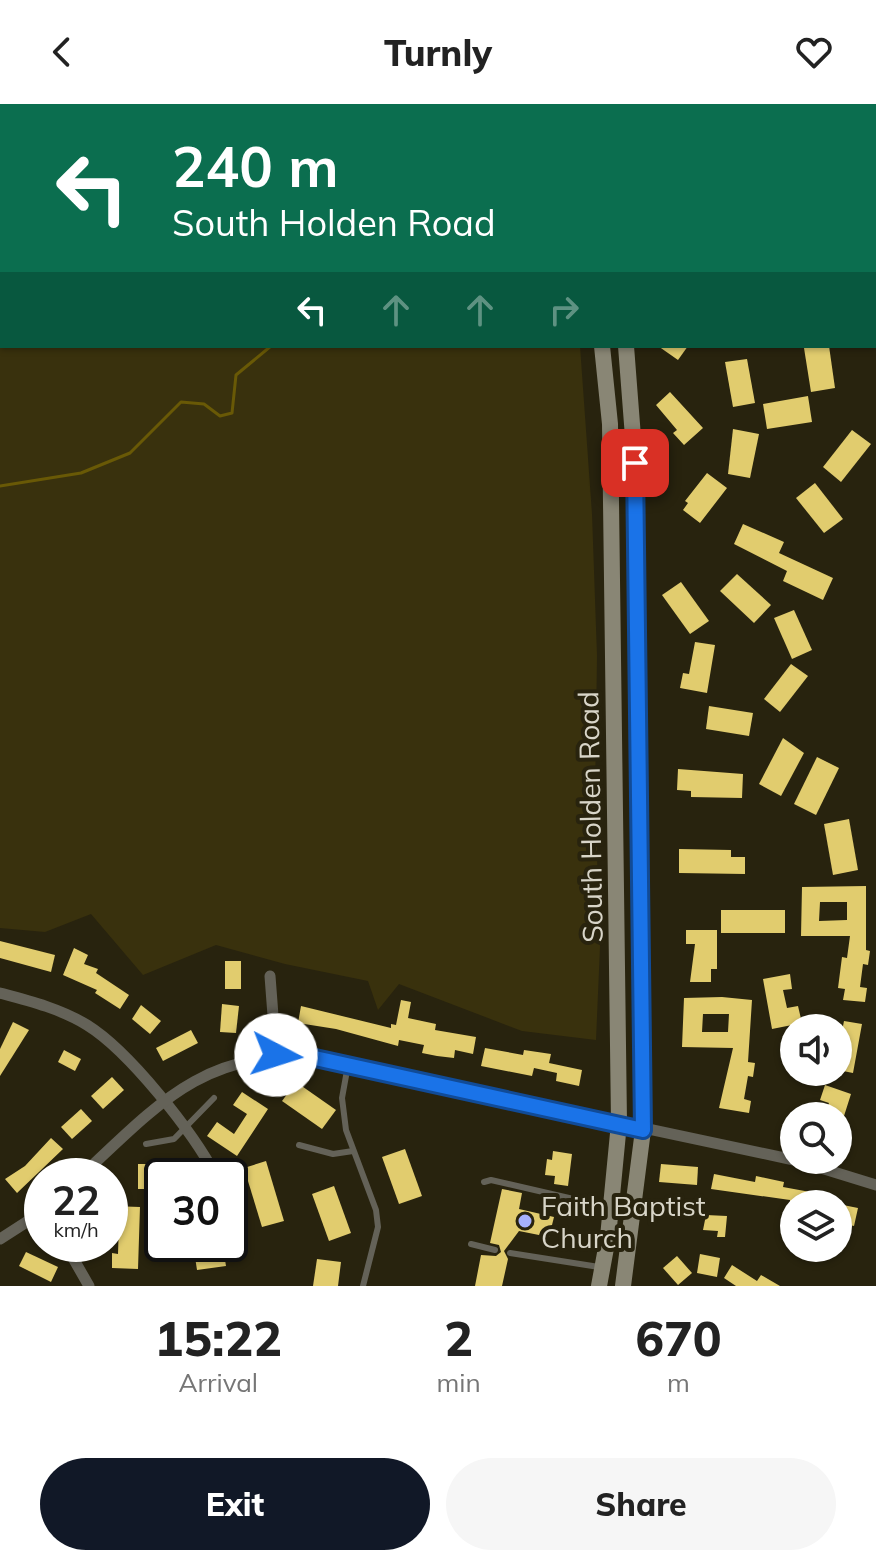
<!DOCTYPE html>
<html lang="en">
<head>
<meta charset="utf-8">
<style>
	:root { --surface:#fff; --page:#f6f6f6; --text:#222; --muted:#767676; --accent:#111827 }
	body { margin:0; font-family:Mulish,sans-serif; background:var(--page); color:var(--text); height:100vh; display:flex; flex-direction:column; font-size:30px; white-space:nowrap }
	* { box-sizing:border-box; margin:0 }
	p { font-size:26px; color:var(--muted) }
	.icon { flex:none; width:44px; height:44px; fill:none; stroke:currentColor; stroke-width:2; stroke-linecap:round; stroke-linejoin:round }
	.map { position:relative; height:1182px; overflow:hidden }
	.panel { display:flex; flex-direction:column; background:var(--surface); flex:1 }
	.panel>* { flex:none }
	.top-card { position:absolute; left:0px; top:0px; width:876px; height:244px; box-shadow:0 2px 6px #0004; background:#0b6e4f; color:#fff; overflow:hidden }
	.controls { position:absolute; left:780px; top:910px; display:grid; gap:16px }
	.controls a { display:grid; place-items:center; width:72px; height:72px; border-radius:50%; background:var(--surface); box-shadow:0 2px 6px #0004; font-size:40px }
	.speed { position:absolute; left:24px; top:1054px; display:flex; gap:16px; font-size:40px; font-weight:700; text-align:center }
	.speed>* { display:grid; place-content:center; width:104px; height:104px; border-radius:50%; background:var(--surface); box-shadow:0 2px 6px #0004; line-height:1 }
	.speed small { font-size:20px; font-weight:400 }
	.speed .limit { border:4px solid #111; border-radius:12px; background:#fff; color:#111 }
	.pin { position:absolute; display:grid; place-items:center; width:68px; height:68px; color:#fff; margin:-34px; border-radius:16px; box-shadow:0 4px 12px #0006 }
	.me { position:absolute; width:88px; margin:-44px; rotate:95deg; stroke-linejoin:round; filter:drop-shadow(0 0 6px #0008) }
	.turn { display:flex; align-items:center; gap:28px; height:168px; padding:0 40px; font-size:36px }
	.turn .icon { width:104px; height:104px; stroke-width:2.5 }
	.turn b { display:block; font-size:56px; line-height:68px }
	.lanes { display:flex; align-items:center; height:76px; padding:0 40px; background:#0003; justify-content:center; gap:40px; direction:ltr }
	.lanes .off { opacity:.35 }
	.eta { display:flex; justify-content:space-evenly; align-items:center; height:136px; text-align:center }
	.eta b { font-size:48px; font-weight:800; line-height:56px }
	.action { display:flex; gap:16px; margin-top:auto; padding:16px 40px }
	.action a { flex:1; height:92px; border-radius:48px; background:var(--accent); color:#fff; font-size:32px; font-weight:800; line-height:92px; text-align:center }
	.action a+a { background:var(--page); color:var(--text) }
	header { display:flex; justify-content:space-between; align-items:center; height:104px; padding:0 40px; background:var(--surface); font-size:36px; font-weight:800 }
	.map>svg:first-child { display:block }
	.green { fill:#39310d }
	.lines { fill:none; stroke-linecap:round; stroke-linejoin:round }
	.stream { stroke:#695906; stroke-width:3 }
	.building { fill:#e1cc6e; fill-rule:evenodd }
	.lane { stroke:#646258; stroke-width:6 }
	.street { stroke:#646258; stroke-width:11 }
	.secondary { stroke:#898675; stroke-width:16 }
	.route-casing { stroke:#114b97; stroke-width:20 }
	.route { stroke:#1a73e8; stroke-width:14 }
	.poi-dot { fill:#a6b1fc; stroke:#28230e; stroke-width:3 }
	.labels { text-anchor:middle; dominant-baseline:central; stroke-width:8; stroke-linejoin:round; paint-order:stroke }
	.street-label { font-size:28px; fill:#d8d5c8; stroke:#28230e }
	.poi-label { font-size:28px; fill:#d8d5c8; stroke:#28230e; text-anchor:start }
</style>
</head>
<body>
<header><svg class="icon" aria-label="back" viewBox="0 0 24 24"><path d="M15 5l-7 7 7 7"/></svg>Turnly<svg class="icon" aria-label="heart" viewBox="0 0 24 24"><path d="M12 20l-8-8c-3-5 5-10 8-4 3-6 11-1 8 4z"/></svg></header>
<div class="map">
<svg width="876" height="1182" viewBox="0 0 876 1182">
	<rect width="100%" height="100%" fill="#28230e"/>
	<g class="green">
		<path d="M598,0H876V46L874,2Z"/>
		<path d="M0,188L2,242H580L592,410L597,552L595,692L600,843L596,936L522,927L399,880L378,906L368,877L285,860L216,841L143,871L91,810L45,828L0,824Z"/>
	</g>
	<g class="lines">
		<g class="stream">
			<path d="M488,0V2"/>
			<path d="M511,2L515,0"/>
			<path d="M0,382L81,369L130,349L181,298L204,300L220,312L232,309L236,271L271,242"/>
		</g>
	</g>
	<g class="building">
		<path d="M658,242H688L678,256Z"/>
		<path d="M829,242L835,284L811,288L804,244Z"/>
		<path d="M747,255L755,299L733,303L725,258Z"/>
		<path d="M670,288L703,324L684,341L673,329L677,326L656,301Z"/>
		<path d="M808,292L812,318L767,325L763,300Z"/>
		<path d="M733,325L759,330L750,374L728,370Z"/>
		<path d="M852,326L871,340L841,378L823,363Z"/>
		<path d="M707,369L727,384L700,419L683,406L688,399L685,397Z"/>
		<path d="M815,379L843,415L824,429L796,394Z"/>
		<path d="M743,420L784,438L779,449L833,474L823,496L783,477L787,467L734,440Z"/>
		<path d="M737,470L771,501L754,519L720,487Z"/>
		<path d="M681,478L709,517L690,530L662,491Z"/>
		<path d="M794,506L812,546L792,555L774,514Z"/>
		<path d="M695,538L715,541L707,589L680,584L683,569L689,570Z"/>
		<path d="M791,560L808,572L780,608L764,595Z"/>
		<path d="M709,602L753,609L749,632L706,625Z"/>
		<path d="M783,634L804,649L781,692L759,680Z"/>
		<path d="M817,653L839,664L816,711L794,700Z"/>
		<path d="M678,665L743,670L742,694L691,693V687L677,686Z"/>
		<path d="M849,715L858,766L833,771L824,720Z"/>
		<path d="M679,745L731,746V753H745V770L679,769Z"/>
		<path d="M866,782V846L870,847L868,861L863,860L860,883L867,884L865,898L843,896L845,885L838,884L842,853L847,854L850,832H801L802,783ZM820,798H847V816L819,817Z"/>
		<rect x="721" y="806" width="64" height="23"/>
		<path d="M686,826H717V865H711V878H690L695,840H686Z"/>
		<path d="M0,837L55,851L51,868L0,854Z"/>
		<path d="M74,844L88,851L84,860L98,865L96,869L129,891L120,905L95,889L97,886L63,871Z"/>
		<rect x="225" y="857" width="16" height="28"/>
		<path d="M790,870L792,885L783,886L787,904L798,902L802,919L772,925L763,875Z"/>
		<path d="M722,893L752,896L748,958L755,959L753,973L748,972L744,995L751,997L749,1009L719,1004L733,944L682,943L684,894ZM703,910H729L728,928H702Z"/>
		<path d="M401,896L411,898L408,914L436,920L435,926L476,933L473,950L455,946L454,954L437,952L422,949L424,941L399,936L398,942L336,925L298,919L301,902L391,924V920L396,921Z"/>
		<path d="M222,900L239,902L236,929L220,928Z"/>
		<path d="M141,901L161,917L150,930L132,915Z"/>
		<path d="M844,917L862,920L853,969L838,966V927H842Z"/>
		<path d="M13,918L29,926L0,972V945Z"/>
		<path d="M191,926L198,939L163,957L156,944Z"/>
		<path d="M485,944L523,951L524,946L551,950L549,959L582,966L579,982L556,977L557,969L534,964L532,972L481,962Z"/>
		<path d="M64,946L81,955L75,967L58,958Z"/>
		<path d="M112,973L124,986L103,1005L91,992Z"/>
		<path d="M296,978L336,1006L322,1025L282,997Z"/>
		<path d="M825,981L851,990L844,1012H824L829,999L820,996Z"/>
		<path d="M242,988L268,1005L237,1052L207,1032L217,1018L234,1030L247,1010L233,1001Z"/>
		<path d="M81,1005L92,1017L72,1035L61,1023Z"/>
		<path d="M51,1034L63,1045L17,1089L5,1075L25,1062Z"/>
		<path d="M405,1045L422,1092L399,1100L382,1053Z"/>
		<path d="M553,1047L572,1050L568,1082L554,1080L555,1072L545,1071L547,1055L552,1056Z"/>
		<path d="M266,1057L284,1117L262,1123L244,1064Z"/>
		<rect x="172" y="1058" width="18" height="14"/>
		<path d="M138,1060H154V1068H162V1085H138Z"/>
		<path d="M661,1060L698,1063L697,1081L659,1078Z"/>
		<path d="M714,1070L755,1078L756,1072L784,1078L783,1083L821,1090L819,1100H790V1096L711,1085Z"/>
		<path d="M334,1082L351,1129L329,1137L312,1090Z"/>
		<path d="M502,1085L522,1089L519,1105L554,1113L549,1133L519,1127L504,1147L508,1155L502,1182H475L481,1151L496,1152L501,1148L499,1141L490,1139Z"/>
		<path d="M838,1100L858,1104L854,1122L845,1120L842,1136H838Z"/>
		<path d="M112,1102L140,1103L138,1165L112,1164V1149L118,1150L119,1118L112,1117Z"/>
		<path d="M706,1111L727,1112L725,1133H717L718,1127L703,1126Z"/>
		<path d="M193,1140L223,1143L226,1162L197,1166Z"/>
		<path d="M26,1148L58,1163L51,1178L19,1162Z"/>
		<path d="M700,1150L720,1154L717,1173L697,1169Z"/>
		<path d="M677,1152L692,1169L678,1181L663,1164Z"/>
		<path d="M317,1155L341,1158L338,1182H313Z"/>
		<path d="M732,1161L757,1177L761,1171L780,1182H736L724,1174Z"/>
	</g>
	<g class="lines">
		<g class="lane">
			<path d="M348,961L342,994L346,1026L376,1106L378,1123L363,1182"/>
			<path d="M146,1040L174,1035L214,994"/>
			<path d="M299,1041L333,1050L353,1047"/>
			<path d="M484,1078L491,1076L608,1103"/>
			<path d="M471,1140L495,1146"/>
			<path d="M510,1149L599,1163"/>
			<path d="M73,1153L85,1140"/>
		</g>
		<g class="street">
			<path d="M874,59H876"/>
			<path d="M270,872L276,951"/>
			<path d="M0,889C30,897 61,905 87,921C129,947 193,1028 216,1072"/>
			<path d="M795,1056L876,1081"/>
			<path d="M81,1072C155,1003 205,944 315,954L794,1056"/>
			<path d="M230,1109L239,1142"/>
			<path d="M0,1135L42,1108"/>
			<path d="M65,1140L89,1182"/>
		</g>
		<g class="secondary">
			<path d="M199,0L202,2"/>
			<path d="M559,0V2"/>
			<path d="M581,0L582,2"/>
			<path d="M599,1182L608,1133L619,1019L610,320L602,242"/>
			<path d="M623,1182L643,1026V936L635,359L626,242"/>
		</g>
	</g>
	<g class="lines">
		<defs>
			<path id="route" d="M276,951L315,954L643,1026L635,359"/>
		</defs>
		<use href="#route" class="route-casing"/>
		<use href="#route" class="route"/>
	</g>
	<circle class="poi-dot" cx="525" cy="1117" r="8"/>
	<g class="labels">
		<g class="street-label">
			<text transform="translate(590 713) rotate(-91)">South Holden Road</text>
		</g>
		<g class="poi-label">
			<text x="541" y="1101">Faith Baptist<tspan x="541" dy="32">Church</tspan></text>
		</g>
	</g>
</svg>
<div class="controls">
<a><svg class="icon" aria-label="sound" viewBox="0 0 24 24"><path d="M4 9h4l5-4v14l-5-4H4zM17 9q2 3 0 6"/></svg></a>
<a><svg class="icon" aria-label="search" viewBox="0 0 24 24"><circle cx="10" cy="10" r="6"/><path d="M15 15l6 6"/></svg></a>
<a><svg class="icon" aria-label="layers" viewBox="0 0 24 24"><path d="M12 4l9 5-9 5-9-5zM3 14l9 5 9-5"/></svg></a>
</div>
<div class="speed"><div>22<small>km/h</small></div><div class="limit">30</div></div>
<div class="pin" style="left:635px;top:359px;background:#d93025"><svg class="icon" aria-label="arrive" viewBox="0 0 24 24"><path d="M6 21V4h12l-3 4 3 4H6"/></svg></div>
<svg class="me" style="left:276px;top:951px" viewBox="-20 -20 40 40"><circle r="19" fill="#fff"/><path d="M0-13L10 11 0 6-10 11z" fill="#1a73e8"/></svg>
<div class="top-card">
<div class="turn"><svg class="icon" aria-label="left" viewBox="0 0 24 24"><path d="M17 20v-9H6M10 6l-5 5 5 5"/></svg><div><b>240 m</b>South Holden Road</div></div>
<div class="lanes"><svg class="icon" aria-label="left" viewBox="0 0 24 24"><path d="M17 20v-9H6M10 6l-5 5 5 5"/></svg><svg class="icon off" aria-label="ahead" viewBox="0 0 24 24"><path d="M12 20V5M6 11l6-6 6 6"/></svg><svg class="icon off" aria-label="ahead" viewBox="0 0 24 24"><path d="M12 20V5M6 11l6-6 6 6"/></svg><svg class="icon off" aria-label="right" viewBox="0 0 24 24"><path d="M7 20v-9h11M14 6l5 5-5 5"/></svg></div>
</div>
</div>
<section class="panel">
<div class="eta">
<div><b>15:22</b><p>Arrival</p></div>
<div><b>2</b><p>min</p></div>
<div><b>670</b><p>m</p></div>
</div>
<div class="action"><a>Exit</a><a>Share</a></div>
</section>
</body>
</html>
